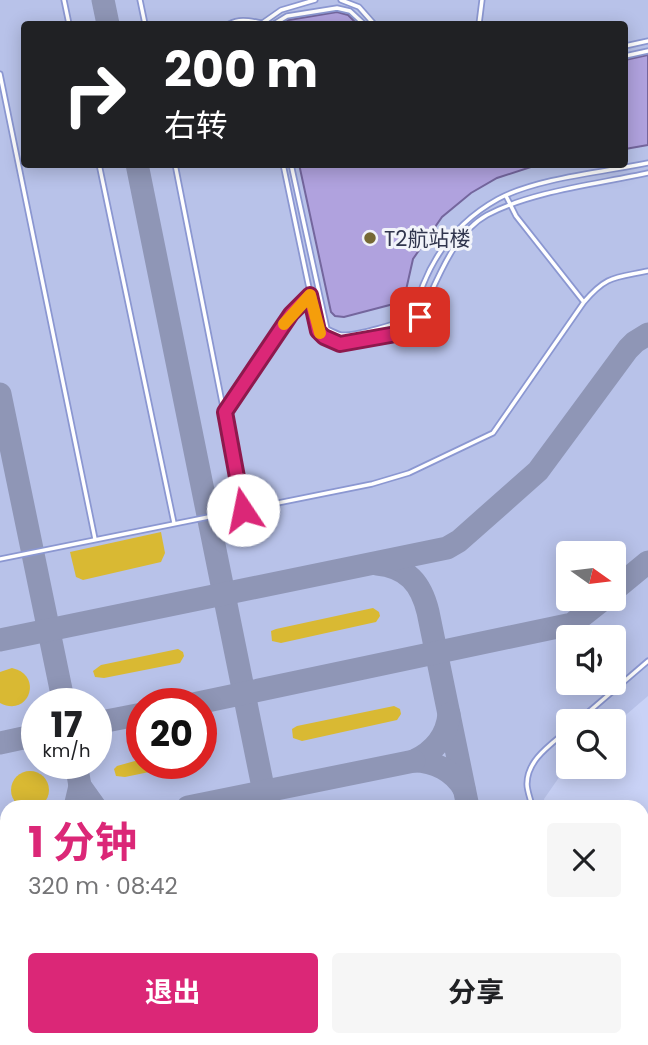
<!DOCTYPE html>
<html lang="zh">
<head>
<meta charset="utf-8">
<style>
	:root { --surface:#fff; --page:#f6f6f6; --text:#202124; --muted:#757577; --accent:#db2777 }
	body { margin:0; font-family:Poppins,"Noto Sans SC",sans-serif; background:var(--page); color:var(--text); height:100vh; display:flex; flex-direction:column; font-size:26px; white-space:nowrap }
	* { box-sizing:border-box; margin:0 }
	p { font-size:23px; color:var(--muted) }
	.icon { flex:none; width:38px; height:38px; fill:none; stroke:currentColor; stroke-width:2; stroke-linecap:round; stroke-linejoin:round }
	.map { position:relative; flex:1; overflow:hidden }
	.side { position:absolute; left:0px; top:800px; width:649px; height:247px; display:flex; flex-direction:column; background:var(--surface); border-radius:21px 21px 0 0; box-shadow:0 4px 18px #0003 }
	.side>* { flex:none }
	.top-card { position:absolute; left:21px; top:21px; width:607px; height:147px; border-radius:7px; box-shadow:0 4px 18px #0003; background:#202124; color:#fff; overflow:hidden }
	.needle { width:46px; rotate:104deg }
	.buttons { position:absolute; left:556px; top:541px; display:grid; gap:14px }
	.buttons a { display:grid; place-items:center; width:70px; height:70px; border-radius:7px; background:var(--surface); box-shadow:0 4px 18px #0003; font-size:35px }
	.speed { position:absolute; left:21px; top:688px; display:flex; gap:14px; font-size:35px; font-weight:700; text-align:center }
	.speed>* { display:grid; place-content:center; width:91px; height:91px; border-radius:50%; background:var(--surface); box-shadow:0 4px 18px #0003; line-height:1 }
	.speed small { font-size:18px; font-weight:400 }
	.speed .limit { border:10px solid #d22; background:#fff; color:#111 }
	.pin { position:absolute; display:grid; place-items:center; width:60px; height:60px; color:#fff; margin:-30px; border-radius:14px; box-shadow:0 4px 10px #0006 }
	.me { position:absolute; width:77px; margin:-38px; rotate:349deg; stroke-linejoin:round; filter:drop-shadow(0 0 5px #0008) }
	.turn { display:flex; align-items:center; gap:24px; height:147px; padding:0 28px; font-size:32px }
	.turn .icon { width:91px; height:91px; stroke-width:2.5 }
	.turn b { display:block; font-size:49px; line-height:60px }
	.round { display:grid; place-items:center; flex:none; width:74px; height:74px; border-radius:7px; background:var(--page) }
	.overview { display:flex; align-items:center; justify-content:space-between; height:119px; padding:0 28px }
	h1 { font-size:42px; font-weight:700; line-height:52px; color:var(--accent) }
	.cta { display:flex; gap:14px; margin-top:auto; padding:14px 28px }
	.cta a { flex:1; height:80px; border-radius:7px; background:var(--accent); color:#fff; font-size:28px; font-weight:700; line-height:80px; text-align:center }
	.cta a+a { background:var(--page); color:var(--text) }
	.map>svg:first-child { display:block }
	.built { fill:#b8c2e9; fill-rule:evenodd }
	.green { fill:#d9b933 }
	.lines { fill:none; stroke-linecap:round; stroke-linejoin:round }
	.taxiway { stroke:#8f96b6; stroke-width:23 }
	.building { fill:#b0a2de; stroke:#74669d; stroke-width:2 }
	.lane-casing { stroke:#8b97d1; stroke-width:7 }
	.lane { stroke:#fff; stroke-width:3.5 }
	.route-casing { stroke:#8e194d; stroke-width:18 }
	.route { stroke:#db2777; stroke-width:12 }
	.slow { stroke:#f59e0b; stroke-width:12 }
	.poi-dot { fill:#766936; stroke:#f2f4fa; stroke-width:2.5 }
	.labels { text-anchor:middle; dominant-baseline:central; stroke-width:6; stroke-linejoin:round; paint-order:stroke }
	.poi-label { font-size:21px; fill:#30354d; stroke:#f2f4fa; text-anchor:start }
</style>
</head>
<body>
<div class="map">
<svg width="648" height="1045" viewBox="0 0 648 1045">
	<rect width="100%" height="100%" fill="#c9d2f6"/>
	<path class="built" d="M0,0H648V696L614,725V721H569V763L544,799L545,807H7V1040H594L595,1045H0ZM24,24H625V164H24ZM569,553H614V598H569ZM569,637H614V682H569ZM37,704H96V763H37ZM142,704H201V763H142Z"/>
	<g class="green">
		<path d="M161,532L165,553L161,562L83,580L76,577L70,552Z"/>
		<path d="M373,608L379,612L380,616L376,622L281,643L272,641L271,631L276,629Z"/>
		<path d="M178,649L183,652L184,656L180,663L104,678L95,677L93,671L101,665Z"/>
		<path d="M12,668C44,675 29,718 0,703V672Z"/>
		<path d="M394,706L400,709L401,714L397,720L302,741L293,738L292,729L297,726Z"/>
		<path d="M142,759V763H193L125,777L116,776L114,769L117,766Z"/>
		<circle cx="30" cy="790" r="19"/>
		<path d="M50,1040H278L279,1045H51Z"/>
		<path d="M337,1040H481L482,1045H338Z"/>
	</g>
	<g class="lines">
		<g class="taxiway">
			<path d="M103,0L108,24"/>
			<path d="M137,164L267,807"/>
			<path d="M0,394L64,704"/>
			<path d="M377,564C407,567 421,583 428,612L468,807"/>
			<path d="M614,590L648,562"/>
			<path d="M0,640L447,548L459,541L538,471L628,349L635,342L648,334"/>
			<path d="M193,704L572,624L605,598"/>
			<path d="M449,714C447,737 433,752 414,761C434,761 454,771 464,789"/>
			<path d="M96,723L142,714"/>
			<path d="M0,743L37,735"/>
			<path d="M76,763L80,786"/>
			<path d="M75,807L80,786L95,807"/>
			<path d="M188,807L414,761"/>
			<path d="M0,830L7,834"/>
			<path d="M0,869L7,857"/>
			<path d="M0,890L7,924"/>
			<path d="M31,1040L32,1045"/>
			<path d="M314,1040L315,1045"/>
			<path d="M516,1040L517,1045"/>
		</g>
	</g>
	<g class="building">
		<path d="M337,12L348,15L357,24H282L289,20Z"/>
		<path d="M648,55V145L625,149V60Z"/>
		<path d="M299,164H534V166L497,178L471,193L442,217L413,259L404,299L401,302L344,317L335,316L331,312Z"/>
	</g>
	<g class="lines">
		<defs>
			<g id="lane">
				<path d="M64,0L69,24"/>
				<path d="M140,0L145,24"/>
				<path d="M341,0L359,7L374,24"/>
				<path d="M229,24C240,18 250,21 262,23"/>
				<path d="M261,24L281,10L315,0"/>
				<path d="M274,24L287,16L337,8L350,11L364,24"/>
				<path d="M479,24L482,0"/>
				<path d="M625,46L648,41"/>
				<path d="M625,56L648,51"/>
				<path d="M0,74L95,539"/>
				<path d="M99,164L174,523"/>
				<path d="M175,164L243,509"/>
				<path d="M283,164L318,331C332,345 345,343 363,340C378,337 402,337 414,325C421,318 424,306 429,297C442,268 458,231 487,215C532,191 598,184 648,173"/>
				<path d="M291,164L327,329C331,331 337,334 341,335C354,336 405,323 412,315C419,307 419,295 423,285C438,247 462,219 498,199C538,178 603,172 648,163"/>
				<path d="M506,196L516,216L583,301"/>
				<path d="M226,411L291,314L318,291"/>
				<path d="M0,559L372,484L409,473L493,433L584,302C607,275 615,278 648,271"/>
				<path d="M578,721L648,661"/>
				<path d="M532,807C531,800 527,791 527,784C527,759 552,744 569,729"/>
				<path d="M579,1040L580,1045"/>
			</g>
		</defs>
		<use href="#lane" class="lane-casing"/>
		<use href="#lane" class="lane"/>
	</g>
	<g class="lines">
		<defs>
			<path id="route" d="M243,510L225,412L291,314L310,295L318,331L324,337L340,344L396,334L413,327L420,317"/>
		</defs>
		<use href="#route" class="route-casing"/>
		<use href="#route" class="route"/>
		<path class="slow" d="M284,324L310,295L320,333"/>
	</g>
	<circle class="poi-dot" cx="370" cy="238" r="7"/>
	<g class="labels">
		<g class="poi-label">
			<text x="384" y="238">T2航站楼</text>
		</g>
	</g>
</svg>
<div class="buttons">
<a><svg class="needle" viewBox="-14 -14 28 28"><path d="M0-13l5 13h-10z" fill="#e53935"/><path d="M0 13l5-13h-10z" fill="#757577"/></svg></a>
<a><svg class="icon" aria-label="sound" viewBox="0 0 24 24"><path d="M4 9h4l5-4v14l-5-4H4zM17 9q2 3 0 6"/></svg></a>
<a><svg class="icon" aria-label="search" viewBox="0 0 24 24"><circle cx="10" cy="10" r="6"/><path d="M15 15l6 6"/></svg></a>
</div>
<div class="speed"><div>17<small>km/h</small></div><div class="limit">20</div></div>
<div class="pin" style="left:420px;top:317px;background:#d93025"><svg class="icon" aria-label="arrive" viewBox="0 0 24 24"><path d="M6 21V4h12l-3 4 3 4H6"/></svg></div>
<svg class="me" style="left:243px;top:510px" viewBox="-20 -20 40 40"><circle r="19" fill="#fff"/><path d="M0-13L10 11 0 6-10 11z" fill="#db2777"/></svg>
<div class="top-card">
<div class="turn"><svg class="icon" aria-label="right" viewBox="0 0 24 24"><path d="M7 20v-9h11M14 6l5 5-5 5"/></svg><div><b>200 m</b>右转</div></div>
</div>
<section class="side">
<div class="overview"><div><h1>1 分钟</h1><p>320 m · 08:42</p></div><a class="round"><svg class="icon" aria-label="close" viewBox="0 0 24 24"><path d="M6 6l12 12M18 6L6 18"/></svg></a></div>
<div class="cta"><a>退出</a><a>分享</a></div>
</section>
</div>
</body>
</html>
